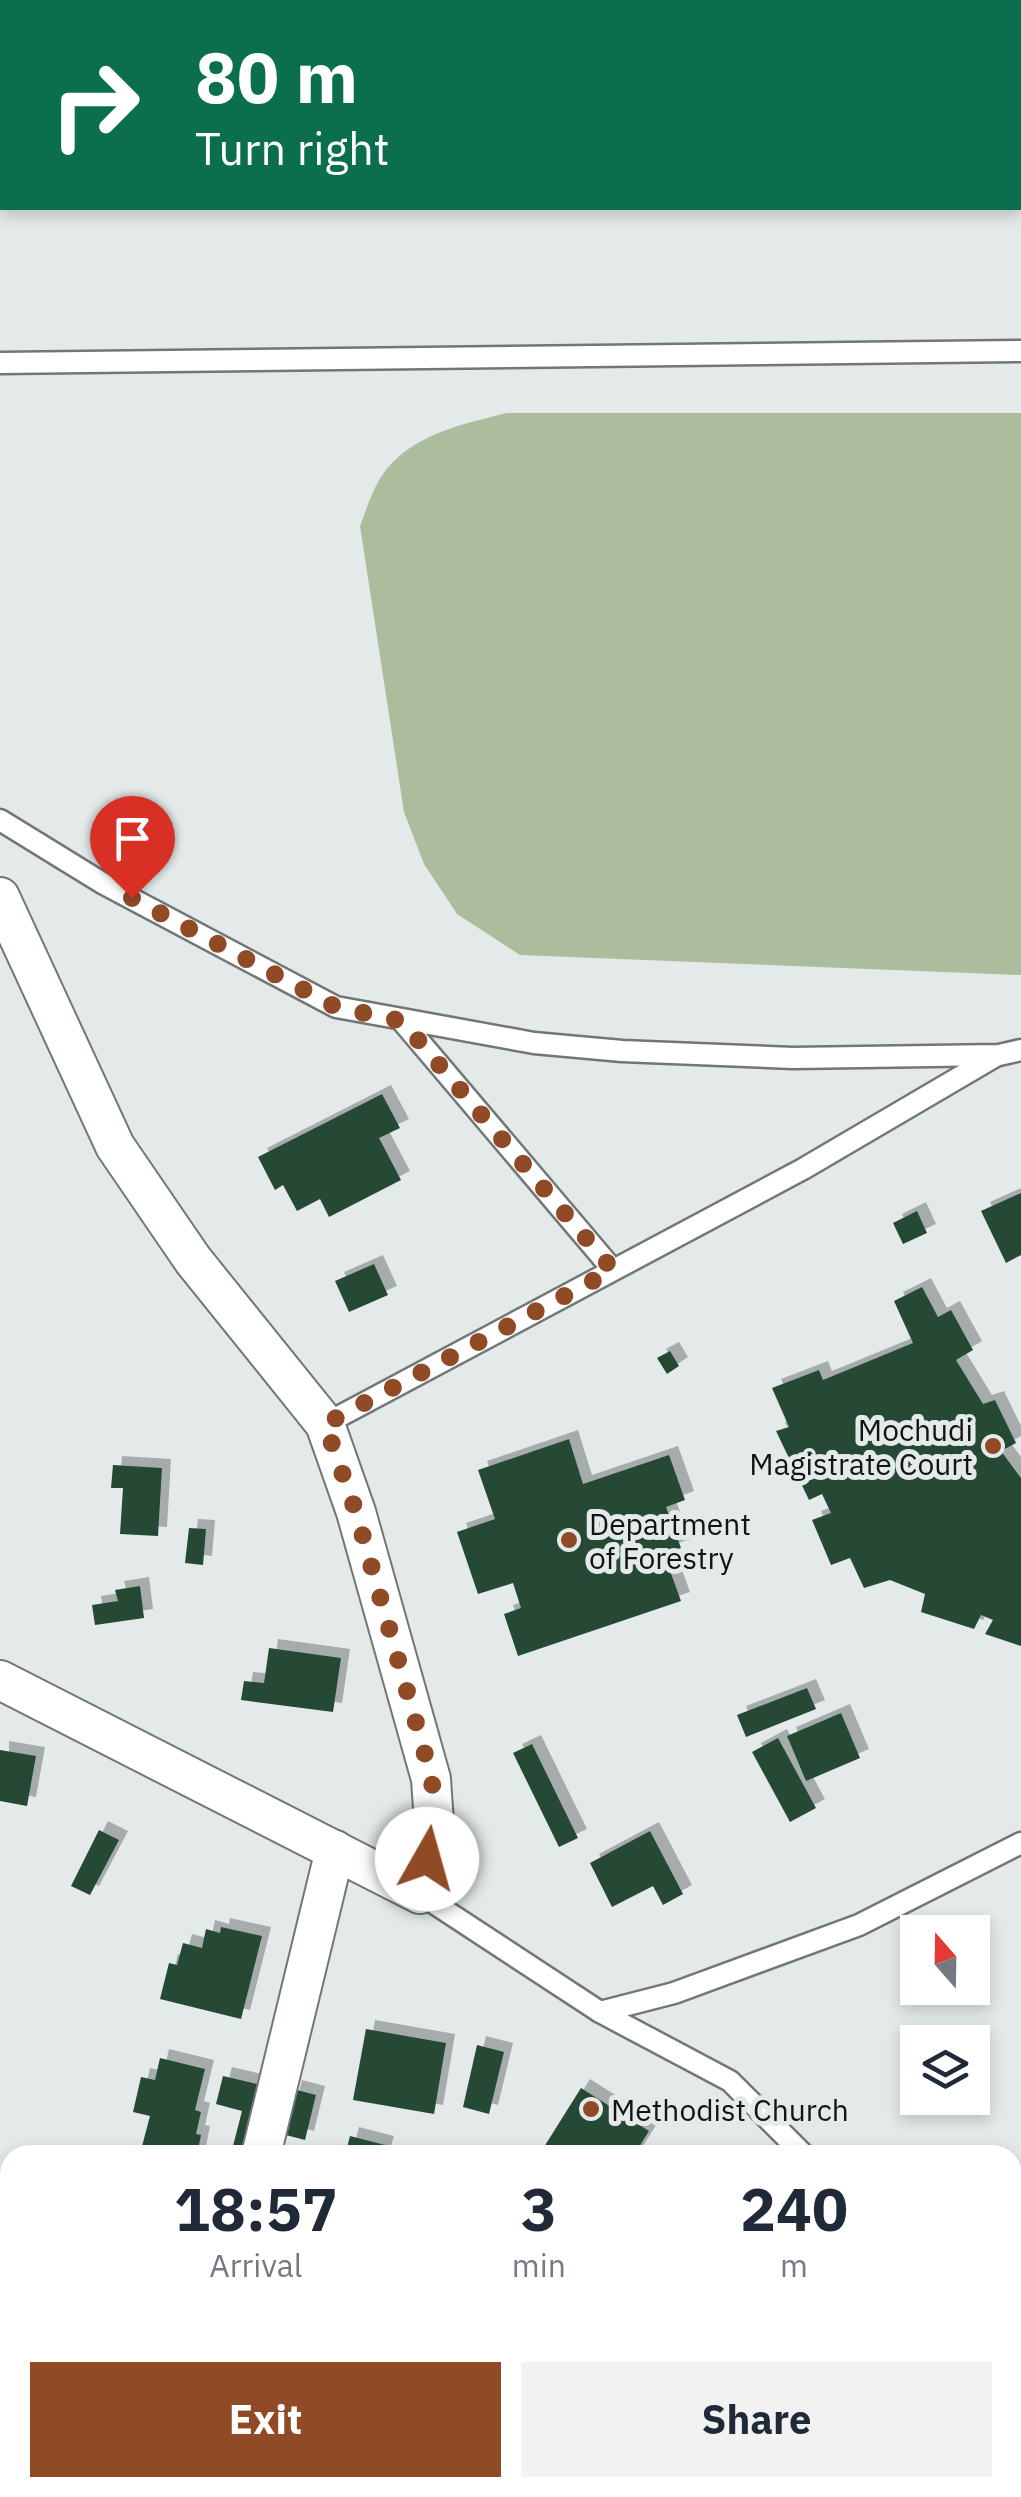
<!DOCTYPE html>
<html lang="en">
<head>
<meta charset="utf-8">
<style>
	:root { --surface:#fff; --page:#f2f2f3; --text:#1f2937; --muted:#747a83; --accent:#914a26 }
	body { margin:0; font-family:"IBM Plex Sans",sans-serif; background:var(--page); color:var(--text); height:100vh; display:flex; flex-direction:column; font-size:38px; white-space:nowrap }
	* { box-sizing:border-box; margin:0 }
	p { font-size:32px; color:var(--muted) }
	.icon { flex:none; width:55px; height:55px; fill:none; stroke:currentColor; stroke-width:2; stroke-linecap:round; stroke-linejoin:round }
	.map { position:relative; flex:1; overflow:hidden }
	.panel { position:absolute; left:0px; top:2145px; width:1022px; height:352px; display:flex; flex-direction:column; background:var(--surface); border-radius:30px 30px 0 0; box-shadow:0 5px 15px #0003 }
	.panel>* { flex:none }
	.guide { position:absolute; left:0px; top:0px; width:1022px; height:210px; box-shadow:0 5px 15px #0003; background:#0b6e4f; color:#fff; overflow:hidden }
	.needle { width:65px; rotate:340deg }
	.fabs { position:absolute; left:900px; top:1915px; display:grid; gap:20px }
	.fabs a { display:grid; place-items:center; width:90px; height:90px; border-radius:0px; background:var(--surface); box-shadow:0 5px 15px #0003; font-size:50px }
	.pin { position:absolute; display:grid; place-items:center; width:85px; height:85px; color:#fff; margin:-102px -42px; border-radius:50% 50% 50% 0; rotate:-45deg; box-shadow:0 0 10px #0007 }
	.pin .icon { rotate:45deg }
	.me { position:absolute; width:110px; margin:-55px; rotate:7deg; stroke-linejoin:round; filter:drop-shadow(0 0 8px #0008) }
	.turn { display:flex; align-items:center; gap:35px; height:210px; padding:0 30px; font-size:45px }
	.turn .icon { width:130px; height:130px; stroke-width:2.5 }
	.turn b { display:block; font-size:70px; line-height:85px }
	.eta { display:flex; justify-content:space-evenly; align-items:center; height:170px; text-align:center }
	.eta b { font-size:60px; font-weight:800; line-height:70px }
	.button { display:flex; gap:20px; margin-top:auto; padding:20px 30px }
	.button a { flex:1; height:115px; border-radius:0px; background:var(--accent); color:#fff; font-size:40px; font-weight:800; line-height:115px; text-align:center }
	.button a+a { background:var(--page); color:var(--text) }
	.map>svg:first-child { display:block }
	.green { fill:#abbd9c }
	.building { fill:#264835; filter:url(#shadow) }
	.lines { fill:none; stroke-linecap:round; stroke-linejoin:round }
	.lane-casing { stroke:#717776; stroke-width:25 }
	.street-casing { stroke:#717776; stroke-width:42 }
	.lane { stroke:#fff; stroke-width:20 }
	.street { stroke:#fff; stroke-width:38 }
	.route { stroke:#914a26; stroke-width:18; stroke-dasharray:0 32.4 }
	.poi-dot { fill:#914a26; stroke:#e3eae9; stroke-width:4 }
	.labels { text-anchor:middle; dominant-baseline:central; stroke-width:10; stroke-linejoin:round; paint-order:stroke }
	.poi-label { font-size:30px; fill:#111413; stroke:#e3eae9; text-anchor:start }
</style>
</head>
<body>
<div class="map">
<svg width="1021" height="2497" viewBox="0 0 1021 2497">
	<defs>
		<filter id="shadow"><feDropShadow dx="9" dy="-9" stdDeviation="0" flood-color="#0004"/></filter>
	</defs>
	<rect width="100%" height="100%" fill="#e3eae9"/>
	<path class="green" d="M507,413H1021V975L520,955L457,914L424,864L404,812L360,526C368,505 375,480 392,463C422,432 467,423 507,413Z"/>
	<g class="building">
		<path d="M382,1094L400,1128L379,1138L401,1180L329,1217L320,1199L297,1211L283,1185L275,1190L258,1157Z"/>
		<path d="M1021,1193V1255L1006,1263L981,1211Z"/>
		<path d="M917,1211L927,1233L903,1244L893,1223Z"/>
		<path d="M374,1264L388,1295L349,1312L335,1281Z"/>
		<path d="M922,1287L938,1317L951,1310L973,1350L956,1360L983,1404L995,1400L1016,1443L1001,1451L1021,1478V1646L985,1634L993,1620L981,1615L974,1629L921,1612L925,1594L890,1580L864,1588L850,1558L831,1565L812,1520L831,1513L822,1494L809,1500L776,1431L789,1427L772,1388L819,1370L823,1380L913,1343L894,1301Z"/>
		<path d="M670,1351L679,1366L667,1374L657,1358Z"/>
		<path d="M569,1439L583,1484L669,1455L685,1500L666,1507L681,1548L664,1554L681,1601L518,1656L504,1614L521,1608L513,1583L478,1594L457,1532L495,1519L478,1470Z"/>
		<path d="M113,1465L162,1468L158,1536L120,1534L123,1488H111Z"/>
		<path d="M189,1528L206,1529L203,1565L185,1563Z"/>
		<path d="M140,1586L144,1618L95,1625L92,1605L118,1601L115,1590Z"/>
		<path d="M269,1648L341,1658L333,1712L241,1700L244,1681L264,1683Z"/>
		<path d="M807,1688L816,1709L746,1737L737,1715Z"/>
		<path d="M841,1713L860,1758L806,1781L787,1736Z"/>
		<path d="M778,1738L816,1808L790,1822L752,1752Z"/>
		<path d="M532,1744L578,1838L559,1847L513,1753Z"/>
		<path d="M0,1750L36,1756L27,1806L0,1801Z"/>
		<path d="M99,1830L119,1840L90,1895L71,1886Z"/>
		<path d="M650,1831L683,1894L663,1905L653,1886L612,1907L590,1863Z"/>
		<path d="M221,1927L262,1936L241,2019L160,1999L169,1963L177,1965L183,1943L202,1948L206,1929L220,1933Z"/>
		<path d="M366,2029L446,2043L434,2114L353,2100Z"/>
		<path d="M477,2045L504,2052L489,2114L463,2107Z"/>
		<path d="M160,2058L205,2069L195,2110L201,2112L196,2134L201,2135L197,2155H162L141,2150L150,2116L133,2112L141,2077L155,2080Z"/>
		<path d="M223,2076L274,2088L258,2152L233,2146L242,2111L216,2104Z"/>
		<path d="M581,2088L649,2131L634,2155H539Z"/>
		<path d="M293,2089L316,2095L305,2140L282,2134Z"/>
		<path d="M350,2136L385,2145L382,2155H345Z"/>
		<path d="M124,2488H181L178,2497H122Z"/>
	</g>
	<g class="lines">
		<defs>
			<g id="lane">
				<path d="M0,363L1021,351"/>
				<path d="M0,820L104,884L336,1007L534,1043L622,1051L793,1058L999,1055L1021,1050"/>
				<path d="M402,1021L613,1270"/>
				<path d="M325,1424L803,1169L994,1057"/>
				<path d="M420,1894L600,2012L730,2081L804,2155"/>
				<path d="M600,2012L674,1993L859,1925L1021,1843"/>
			</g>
			<g id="street">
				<path d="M67,2L68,0"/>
				<path d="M0,154L2,148"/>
				<path d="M0,897L115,1146L193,1260L325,1424L356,1512L431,1779L434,1823L420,1894L0,1680"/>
				<path d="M261,2155L335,1850"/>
				<path d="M0,2376H10"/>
				<path d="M397,2488L414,2497"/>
			</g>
		</defs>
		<use href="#lane" class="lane-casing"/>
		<use href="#street" class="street-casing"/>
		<use href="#lane" class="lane"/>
		<use href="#street" class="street"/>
	</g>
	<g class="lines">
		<path class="route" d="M132,898L336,1007L402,1021L613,1270L325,1424L356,1512L432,1779L434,1824L427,1859"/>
	</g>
	<g class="poi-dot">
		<circle cx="993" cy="1446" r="10"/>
		<circle cx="569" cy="1540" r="10"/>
		<circle cx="591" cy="2109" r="10"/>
	</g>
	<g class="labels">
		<g class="poi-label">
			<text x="973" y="1429" text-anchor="end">Mochudi<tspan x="973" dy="34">Magistrate Court</tspan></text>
			<text x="589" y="1523">Department<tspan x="589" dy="34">of Forestry</tspan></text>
			<text x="611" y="2109">Methodist Church</text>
		</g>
	</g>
</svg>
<div class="fabs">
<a><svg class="needle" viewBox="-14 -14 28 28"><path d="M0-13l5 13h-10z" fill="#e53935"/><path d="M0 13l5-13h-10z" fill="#747a83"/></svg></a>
<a><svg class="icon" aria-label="layers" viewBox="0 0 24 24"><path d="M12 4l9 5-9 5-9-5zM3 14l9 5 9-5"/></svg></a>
</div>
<div class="pin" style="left:132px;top:898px;background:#d93025"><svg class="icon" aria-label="arrive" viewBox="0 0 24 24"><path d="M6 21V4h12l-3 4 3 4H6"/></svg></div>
<svg class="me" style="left:427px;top:1859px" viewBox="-20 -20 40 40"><circle r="19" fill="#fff"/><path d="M0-13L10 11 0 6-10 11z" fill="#914a26"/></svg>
<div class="guide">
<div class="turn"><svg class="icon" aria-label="right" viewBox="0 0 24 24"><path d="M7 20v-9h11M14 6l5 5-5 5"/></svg><div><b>80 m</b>Turn right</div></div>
</div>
<section class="panel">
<div class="eta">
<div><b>18:57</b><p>Arrival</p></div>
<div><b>3</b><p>min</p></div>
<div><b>240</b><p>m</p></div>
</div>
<div class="button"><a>Exit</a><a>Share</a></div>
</section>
</div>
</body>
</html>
